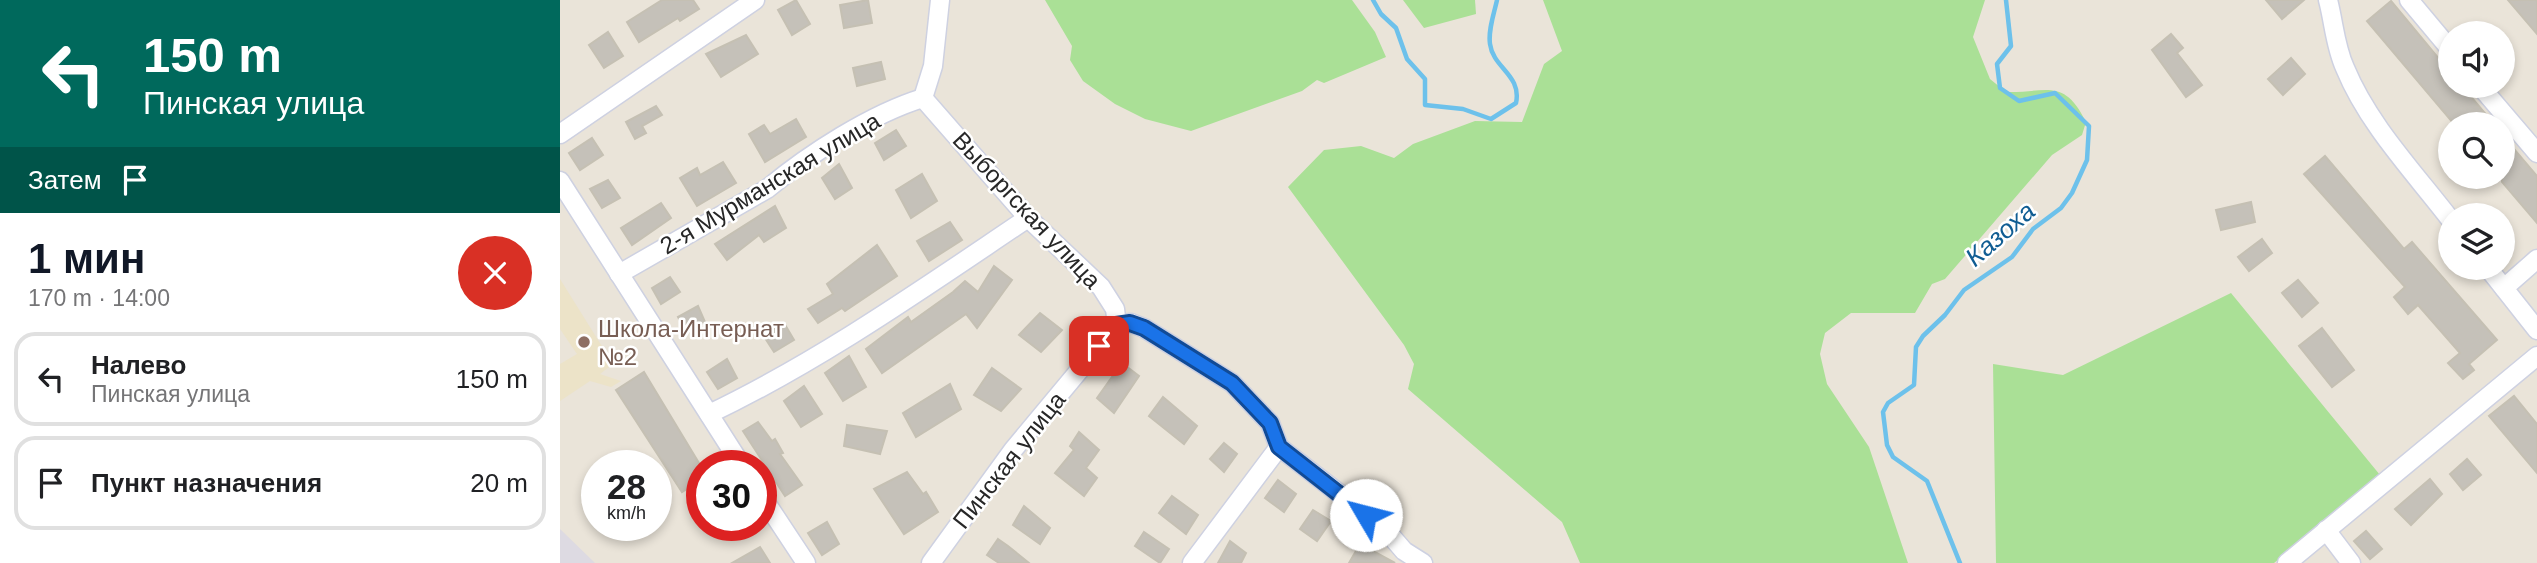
<!DOCTYPE html>
<html lang="ru">
<head>
<meta charset="utf-8">
<style>
	:root { --surface:#fff; --page:#f2f2f2; --text:#202124; --muted:#757577; --line:#e0e0e0; --accent:#111827 }
	body { margin:0; font-family:Helvetica,sans-serif; background:var(--page); color:var(--text); height:100vh; display:flex; flex-direction:column; font-size:26px; white-space:nowrap }
	* { box-sizing:border-box; margin:0 }
	p { font-size:23px; color:var(--muted) }
	.icon { flex:none; width:38px; height:38px; fill:none; stroke:currentColor; stroke-width:2; stroke-linecap:round; stroke-linejoin:round }
	.map { position:relative; flex:1; overflow:hidden }
	.sheet { display:flex; flex-direction:column; background:var(--surface); width:560px }
	.sheet>* { flex:none }
	.top-card { background:#00695c; color:#fff; overflow:hidden }
	.controls { position:absolute; left:1878px; top:21px; display:grid; gap:14px }
	.controls a { display:grid; place-items:center; width:77px; height:77px; border-radius:50%; background:var(--surface); box-shadow:0 4px 10px #0003; font-size:35px }
	.speed { position:absolute; left:21px; top:450px; display:flex; gap:14px; font-size:35px; font-weight:700; text-align:center }
	.speed>* { display:grid; place-content:center; width:91px; height:91px; border-radius:50%; background:var(--surface); box-shadow:0 4px 10px #0003; line-height:1 }
	.speed small { font-size:18px; font-weight:400 }
	.speed .limit { border:10px solid #d22; background:#fff; color:#111 }
	.pin { position:absolute; display:grid; place-items:center; width:60px; height:60px; color:#fff; margin:-30px; border-radius:14px; box-shadow:0 4px 10px #0006 }
	.me { position:absolute; width:77px; margin:-38px; rotate:307deg; stroke-linejoin:round; filter:drop-shadow(0 0 5px #0008) }
	.turn { display:flex; align-items:center; gap:24px; height:147px; padding:0 28px; font-size:32px }
	.turn .icon { width:91px; height:91px; stroke-width:2.5 }
	.turn b { display:block; font-size:49px; line-height:60px }
	.then { display:flex; align-items:center; height:66px; padding:0 28px; background:#0003; gap:14px; font-size:26px }
	.round { display:grid; place-items:center; flex:none; width:74px; height:74px; border-radius:37px; background:var(--page) }
	.summary { display:flex; align-items:center; justify-content:space-between; height:119px; padding:0 28px }
	h1 { font-size:42px; font-weight:700; line-height:52px; color:var(--accent) }
	ul { padding:0; list-style:none }
	li { display:flex; align-items:center; gap:21px; height:94px; margin:0 14px 10px; padding:0 14px; border:4px solid var(--line); border-radius:21px }
	li div { flex:1 }
	li b { display:block; font-size:26px }
	li em { font-style:normal }
	main { display:flex; flex:1; min-height:0 }
	.map>svg:first-child { display:block }
	.industrial { fill:#dddae2 }
	.education { fill:#ece3c8 }
	.green { fill:#aae096 }
	.lines { fill:none; stroke-linecap:round; stroke-linejoin:round }
	.stream { stroke:#6dc1eb; stroke-width:4.5 }
	.building { fill:#c5c1b9; stroke:#c5c0b3; stroke-width:2 }
	.minor-casing { stroke:#ced1e1; stroke-width:21 }
	.minor { stroke:#fff; stroke-width:18 }
	.route-casing { stroke:#114b97; stroke-width:18 }
	.route { stroke:#1a73e8; stroke-width:12 }
	.education-dot { fill:#8d6e63; stroke:#fff; stroke-width:2.5 }
	.labels { text-anchor:middle; dominant-baseline:central; stroke-width:5; stroke-linejoin:round; paint-order:stroke }
	.street-label { font-size:24px; fill:#272727; stroke:#fff }
	.education-label { font-size:24px; fill:#785e54; stroke:#fff; text-anchor:start }
	.water-label { font-size:26px; font-style:italic; fill:#105d93; stroke:#fff }
</style>
</head>
<body>
<main>
<section class="sheet">
<div class="top-card">
<div class="turn"><svg class="icon" aria-label="left" viewBox="0 0 24 24"><path d="M17 20v-9H6M10 6l-5 5 5 5"/></svg><div><b>150 m</b>Пинская улица</div></div>
<div class="then">Затем<svg class="icon" aria-label="arrive" viewBox="0 0 24 24"><path d="M6 21V4h12l-3 4 3 4H6"/></svg></div>
</div>
<div class="summary"><div><h1>1 мин</h1><p>170 m · 14:00</p></div><a class="round" style="background:#d93025;color:#fff"><svg class="icon" aria-label="close" viewBox="0 0 24 24"><path d="M6 6l12 12M18 6L6 18"/></svg></a></div>
<ul>
<li><svg class="icon" aria-label="left" viewBox="0 0 24 24"><path d="M17 20v-9H6M10 6l-5 5 5 5"/></svg><div><b>Налево</b><p>Пинская улица</p></div><em>150 m</em></li>
<li><svg class="icon" aria-label="arrive" viewBox="0 0 24 24"><path d="M6 21V4h12l-3 4 3 4H6"/></svg><div><b>Пункт назначения</b></div><em>20 m</em></li>
</ul>
</section>
<div class="map">
<svg width="1977" height="563" viewBox="0 0 1977 563">
	<rect width="100%" height="100%" fill="#eae4d9"/>
	<path class="industrial" d="M0,529L35,563H0Z"/>
	<path class="education" d="M0,279L53,364L40,374L61,381L51,387L30,381L0,401V364L17,354L0,329Z"/>
	<g class="green">
		<path d="M485,0H792L815,32L826,57L764,83L757,80L742,91L631,131L585,119L555,104L523,81L510,60L512,46Z"/>
		<path d="M843,0H915L916,14L864,28Z"/>
		<path d="M983,0H1425L1413,37L1430,79L1446,92C1486,93 1504,77 1526,122L1522,135L1492,155L1385,279L1372,284L1355,313H1291L1265,333L1260,354L1267,384L1309,447L1348,563H1020L1002,522L848,389L854,364L844,345L728,187L764,150L801,146L834,158L853,144L915,121L962,122L984,64L1002,51Z"/>
		<path d="M1671,293L1820,475L1714,563H1436L1433,364L1503,375Z"/>
	</g>
	<g class="lines">
		<g class="stream">
			<path d="M813,0L821,14L836,28L847,59L865,79V105L903,109L931,119L956,103C962,75 933,68 930,44C928,30 934,14 937,0"/>
			<path d="M1400,563L1367,481L1333,457L1327,445L1323,412L1328,403L1354,385L1356,347L1363,336L1385,315L1404,290L1452,257L1473,229L1501,208L1512,193L1527,160L1529,126L1495,93L1459,101L1440,88L1437,64L1451,46L1446,0"/>
		</g>
	</g>
	<g class="building">
		<path d="M102,0H133L139,9L120,21L118,18L79,42L67,22Z"/>
		<path d="M236,0L250,24L232,35L218,10Z"/>
		<path d="M308,0L312,23L284,28L280,5Z"/>
		<path d="M1706,0H1744L1722,19Z"/>
		<path d="M1948,0H1977V34Z"/>
		<path d="M1831,1L1890,72V86H1902L1934,124H1894L1807,21Z"/>
		<path d="M48,32L63,56L44,68L29,45Z"/>
		<path d="M1611,34L1623,48L1617,53L1642,85L1626,97L1592,50Z"/>
		<path d="M186,35L198,54L161,77L146,54Z"/>
		<path d="M1731,58L1745,74L1723,95L1708,79Z"/>
		<path d="M321,62L325,79L297,86L293,68Z"/>
		<path d="M96,106L102,115L82,126L86,133L75,139L66,122Z"/>
		<path d="M236,119L246,137L205,162L189,134L204,125L210,134Z"/>
		<path d="M336,130L346,146L324,160L315,143Z"/>
		<path d="M1942,135L1977,176V223L1942,182Z"/>
		<path d="M32,138L43,155L20,170L9,153Z"/>
		<path d="M1765,156L1844,249L1852,242L1937,340L1909,364L1914,370L1903,379L1888,363L1900,353L1858,305L1848,314L1834,297L1845,287L1744,174Z"/>
		<path d="M163,162L176,183L137,206L120,178L137,168L140,175Z"/>
		<path d="M279,164L292,188L275,199L262,178Z"/>
		<path d="M362,174L377,201L351,218L336,190Z"/>
		<path d="M48,180L60,198L42,208L30,189Z"/>
		<path d="M1691,202L1695,222L1661,230L1656,210Z"/>
		<path d="M101,203L111,218L72,245L61,228Z"/>
		<path d="M215,206L226,228L204,242L199,235L167,260L155,244Z"/>
		<path d="M390,222L402,240L369,261L357,241Z"/>
		<path d="M1702,239L1712,253L1689,271L1678,257Z"/>
		<path d="M317,245L337,276L285,311L282,308L258,323L248,309L273,294L267,284Z"/>
		<path d="M434,266L452,280L417,328L406,314L322,373L306,349L348,317L351,322L393,292L405,281L418,292Z"/>
		<path d="M110,277L120,292L101,304L92,288Z"/>
		<path d="M1738,280L1758,303L1742,317L1722,293Z"/>
		<path d="M138,306L145,322L126,332L118,317Z"/>
		<path d="M480,313L502,330L481,352L459,335Z"/>
		<path d="M224,323L234,340L214,352L203,335Z"/>
		<path d="M1762,328L1794,370L1772,387L1739,346Z"/>
		<path d="M289,356L306,387L283,401L265,373Z"/>
		<path d="M167,359L177,378L158,389L147,372Z"/>
		<path d="M562,363L579,376L554,413L537,398Z"/>
		<path d="M432,368L461,389L441,411L414,395Z"/>
		<path d="M84,372L142,468V479L122,492L56,390Z"/>
		<path d="M390,384L401,409L356,437L343,413Z"/>
		<path d="M244,386L262,414L241,427L224,401Z"/>
		<path d="M1954,396L1977,424V473L1929,416Z"/>
		<path d="M603,397L637,426L624,444L589,416Z"/>
		<path d="M198,422L212,441L215,439L223,453L220,454L242,485L225,496L183,431Z"/>
		<path d="M287,425L327,431L320,454L284,446Z"/>
		<path d="M519,432L539,450L526,468L537,478L524,496L495,473L514,450L510,446Z"/>
		<path d="M664,443L677,454L664,472L650,459Z"/>
		<path d="M1907,459L1921,475L1903,490L1890,474Z"/>
		<path d="M347,472L363,494L366,492L378,512L344,534L314,489Z"/>
		<path d="M1870,479L1882,494L1851,525L1835,509Z"/>
		<path d="M718,480L736,494L724,512L705,498Z"/>
		<path d="M612,496L638,515L626,534L599,513Z"/>
		<path d="M464,506L490,528L480,544L453,525Z"/>
		<path d="M753,510L771,521L757,541L740,529Z"/>
		<path d="M267,522L279,544L262,555L248,533Z"/>
		<path d="M1806,531L1822,549L1810,559L1794,541Z"/>
		<path d="M584,532L609,549L600,563L575,546Z"/>
		<path d="M438,539L448,546L469,563H439L427,555Z"/>
		<path d="M670,541L686,553L681,563H658Z"/>
		<path d="M800,544L835,563H789Z"/>
		<path d="M200,547L210,563H172Z"/>
	</g>
	<g class="lines">
		<defs>
			<g id="minor">
				<path d="M1768,0C1774,23 1775,46 1785,68C1808,124 1853,171 1890,219"/>
				<path d="M1849,0L1890,49"/>
				<path d="M1920,86L1977,153"/>
				<path d="M363,98L468,218L541,287L555,309L557,325"/>
				<path d="M363,98L373,66L380,0"/>
				<path d="M0,134L195,0"/>
				<path d="M0,181L182,466"/>
				<path d="M1928,268L1977,330"/>
				<path d="M59,274L207,189C249,154 311,114 363,98"/>
				<path d="M1944,288L1977,259"/>
				<path d="M557,325L571,323L584,328L672,383L710,423L719,447L825,529L844,551L863,563"/>
				<path d="M149,414C262,360 365,287 468,218"/>
				<path d="M201,495L246,563"/>
				<path d="M1766,530L1791,563"/>
				<path d="M371,563L453,450L557,325"/>
				<path d="M632,563L719,447"/>
				<path d="M1727,563L1977,356"/>
			</g>
		</defs>
		<use href="#minor" class="minor-casing"/>
		<use href="#minor" class="minor"/>
	</g>
	<g class="lines">
		<defs>
			<path id="route" d="M539,346L556,325L570,323L584,328L672,383L710,423L719,447L806,515"/>
		</defs>
		<use href="#route" class="route-casing"/>
		<use href="#route" class="route"/>
	</g>
	<circle class="education-dot" cx="24" cy="342" r="7"/>
	<g class="labels">
		<g class="street-label">
			<text transform="translate(210 183) rotate(-31)">2-я Мурманская улица</text>
			<text transform="translate(467 210) rotate(47)">Выборгская улица</text>
			<text transform="translate(449 460) rotate(-52)">Пинская улица</text>
		</g>
		<g class="education-label">
			<text x="38" y="328">Школа-Интернат<tspan x="38" dy="28">№2</tspan></text>
		</g>
		<g class="water-label">
			<text transform="translate(1440 234) rotate(-41)">Казоха</text>
		</g>
	</g>
</svg>
<div class="controls">
<a><svg class="icon" aria-label="sound" viewBox="0 0 24 24"><path d="M4 9h4l5-4v14l-5-4H4zM17 9q2 3 0 6"/></svg></a>
<a><svg class="icon" aria-label="search" viewBox="0 0 24 24"><circle cx="10" cy="10" r="6"/><path d="M15 15l6 6"/></svg></a>
<a><svg class="icon" aria-label="layers" viewBox="0 0 24 24"><path d="M12 4l9 5-9 5-9-5zM3 14l9 5 9-5"/></svg></a>
</div>
<div class="speed"><div>28<small>km/h</small></div><div class="limit">30</div></div>
<div class="pin" style="left:539px;top:346px;background:#d93025"><svg class="icon" aria-label="arrive" viewBox="0 0 24 24"><path d="M6 21V4h12l-3 4 3 4H6"/></svg></div>
<svg class="me" style="left:806px;top:515px" viewBox="-20 -20 40 40"><circle r="19" fill="#fff"/><path d="M0-13L10 11 0 6-10 11z" fill="#1a73e8"/></svg>
</div>
</main>
</body>
</html>
